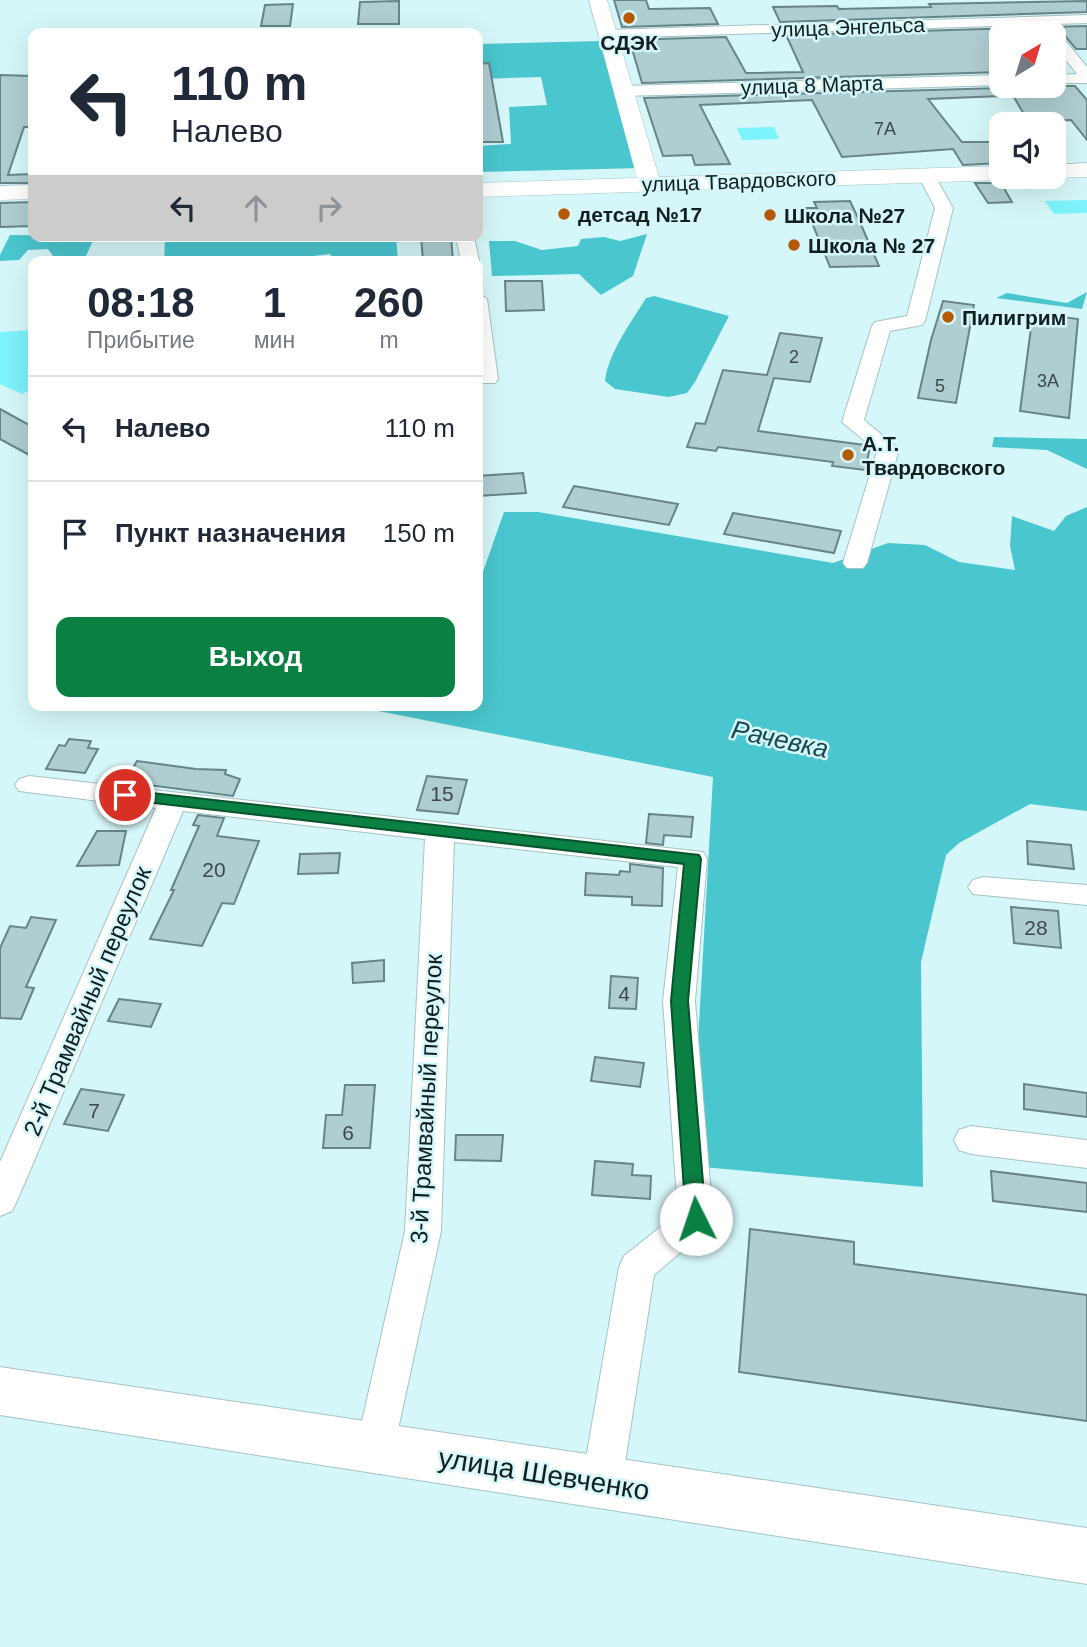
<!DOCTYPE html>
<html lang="ru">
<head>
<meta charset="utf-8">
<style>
	:root { --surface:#fff; --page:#f6f6f7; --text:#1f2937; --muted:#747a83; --line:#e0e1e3; --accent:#0b8043 }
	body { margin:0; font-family:Helvetica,sans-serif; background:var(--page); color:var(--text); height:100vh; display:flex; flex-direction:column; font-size:26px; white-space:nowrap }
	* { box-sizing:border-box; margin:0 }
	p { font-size:23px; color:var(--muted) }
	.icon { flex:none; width:38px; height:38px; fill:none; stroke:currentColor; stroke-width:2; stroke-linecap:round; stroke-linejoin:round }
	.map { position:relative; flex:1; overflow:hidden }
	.details { position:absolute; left:28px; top:256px; width:455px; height:455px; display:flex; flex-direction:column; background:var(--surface); border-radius:14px; box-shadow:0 7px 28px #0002 }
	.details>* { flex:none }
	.top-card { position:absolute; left:28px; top:28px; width:455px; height:214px; border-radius:14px; box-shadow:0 7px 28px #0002; background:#fff; color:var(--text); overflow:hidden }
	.needle { width:46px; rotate:38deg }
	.fabs { position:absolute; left:989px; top:21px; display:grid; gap:14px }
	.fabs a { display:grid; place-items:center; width:77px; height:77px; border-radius:14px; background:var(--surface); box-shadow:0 7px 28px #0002; font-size:35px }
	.pin { position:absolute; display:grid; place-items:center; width:60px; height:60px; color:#fff; margin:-30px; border:4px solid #fff; border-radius:50%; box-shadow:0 2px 7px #0007 }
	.me { position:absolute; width:77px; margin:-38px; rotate:356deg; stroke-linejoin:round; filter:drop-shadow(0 0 5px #0008) }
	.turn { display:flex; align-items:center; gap:24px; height:147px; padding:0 28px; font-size:32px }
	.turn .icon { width:91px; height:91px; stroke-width:2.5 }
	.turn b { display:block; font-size:49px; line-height:60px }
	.lanes { display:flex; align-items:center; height:66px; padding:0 28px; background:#0003; justify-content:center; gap:35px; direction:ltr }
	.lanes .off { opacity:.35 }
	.eta { display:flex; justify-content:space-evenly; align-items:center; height:119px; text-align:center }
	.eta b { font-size:42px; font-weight:800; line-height:49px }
	.button { display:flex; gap:14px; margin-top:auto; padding:14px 28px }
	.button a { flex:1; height:80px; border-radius:14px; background:var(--accent); color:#fff; font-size:28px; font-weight:800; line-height:80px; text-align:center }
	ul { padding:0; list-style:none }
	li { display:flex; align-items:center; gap:21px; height:105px; padding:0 28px; border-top:2px solid var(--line) }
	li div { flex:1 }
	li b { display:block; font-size:26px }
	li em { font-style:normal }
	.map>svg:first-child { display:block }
	.green { fill:#7df3fc }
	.forest { fill:#4ac6cf }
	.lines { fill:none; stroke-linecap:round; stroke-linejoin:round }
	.river { fill:#4ac6cf; fill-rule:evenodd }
	.building { fill:#afced1; stroke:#678587; stroke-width:2 }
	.minor-casing { stroke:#a4c3c6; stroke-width:2 }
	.tertiary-casing { stroke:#a4c3c6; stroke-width:1 }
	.primary-casing { stroke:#a4c3c6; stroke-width:2 }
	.minor { fill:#fff; fill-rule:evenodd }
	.tertiary { fill:#fff; fill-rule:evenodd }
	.primary { fill:#fff; fill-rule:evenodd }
	.route { fill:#0b8043; stroke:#07532c; stroke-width:2 }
	.poi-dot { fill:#b65905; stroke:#d6f7f9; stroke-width:2.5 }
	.labels { text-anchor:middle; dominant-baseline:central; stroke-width:5; stroke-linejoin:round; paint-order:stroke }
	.far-number-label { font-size:18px; fill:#394a4c }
	.far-street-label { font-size:21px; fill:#121e1f; stroke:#d6f7f9 }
	.far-poi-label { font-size:21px; font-weight:bold; fill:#121e1f; stroke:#d6f7f9; text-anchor:start }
	.number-label { font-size:21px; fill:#394a4c }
	.street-label { font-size:24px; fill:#121e1f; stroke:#d6f7f9 }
	.water-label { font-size:26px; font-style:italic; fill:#154b4f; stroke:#d6f7f9 }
	.near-street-label { font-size:28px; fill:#121e1f; stroke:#d6f7f9 }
</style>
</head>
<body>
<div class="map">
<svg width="1087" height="1647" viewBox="0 0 1087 1647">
	<rect width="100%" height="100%" fill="#d6f7f9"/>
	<g class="green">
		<path d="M774,127L779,139L742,140L737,128Z"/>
		<path d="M1087,200V213L1054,214L1045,201Z"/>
		<path d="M33,330V388L22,394L0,384V332Z"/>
	</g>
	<g class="forest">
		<path d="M601,41L643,168L478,172V146L511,144L509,107L547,105L541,77L478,79V44Z"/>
		<path d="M647,234L633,276L601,295L579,274L492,276L489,241H515L542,250L578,246L581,239L604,237L620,241Z"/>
		<path d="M10,235L95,236L86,256H53L48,249L28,250L19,260L0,261V255Z"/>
		<path d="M123,236H396L398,261H335L330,254L297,258L293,261H164L165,240Z"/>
		<path d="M1087,292L1082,309L996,298L1007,293L1067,303Z"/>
		<path d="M654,296L729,316L695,382L687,393L669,397L615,389L605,381C609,351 631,323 646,298Z"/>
		<path d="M994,437L1087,439V469L1047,450L992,447Z"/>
		<path d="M1087,507V811L1030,804L959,843L946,855L921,962L923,1187L691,1166L713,777L348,705H478V586L504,512H538L833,563L888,543L925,545L959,562L1015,570L1010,546L1012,516L1054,531L1066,516Z"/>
	</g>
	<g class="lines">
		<path class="river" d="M478,658L513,662L806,733L907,742L1068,721L1087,716V745L907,772L806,763L513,688L478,684Z"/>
	</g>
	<g class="building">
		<path d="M614,0H646L649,9L710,8L718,24L622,27Z"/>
		<path d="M399,1V24H358L360,2Z"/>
		<path d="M1087,1V12L780,22L773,7L837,6L839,9L931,7L929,4Z"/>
		<path d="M293,4L290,26H261L265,5Z"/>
		<path d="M1087,26V49H1076L1061,31L1055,29L1046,33H1001V72L642,83L633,52H630L626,40L726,37L746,73L803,72L786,35Z"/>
		<path d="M489,63L503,142H478V64Z"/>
		<path d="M0,75L33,76V127H24L8,175L33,174V183H0Z"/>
		<path d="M1054,86H1075L1087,100V140L1071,120L1028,121L1008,87Z"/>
		<path d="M1001,88V96L928,99L962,142H1001V163L963,165L953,149L842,157L812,100L700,105L730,164L695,165L692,155L663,156L644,98Z"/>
		<path d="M975,183H1001L1012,202L988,203Z"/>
		<path d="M850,201L859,220L879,266L830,267L806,208H817L814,202Z"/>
		<path d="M33,202V226L0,227V203Z"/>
		<path d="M421,236H451L453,261H423Z"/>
		<path d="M505,281H542L544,310L506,311Z"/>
		<path d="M943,301L974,305L956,403L918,398L931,340Z"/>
		<path d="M1033,313L1078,319L1069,418L1020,411Z"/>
		<path d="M780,333L822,338L810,382L774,378L758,431L865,445L870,448L865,470L832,466L833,462L718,447L716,451L687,447L696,423L705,424L723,370L767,375Z"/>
		<path d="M0,409L33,427V457L0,439Z"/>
		<path d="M523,473L526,493L478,496V476Z"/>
		<path d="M574,486L678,504L669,525L563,507Z"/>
		<path d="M733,513L841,531L834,553L724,534Z"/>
		<path d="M69,739L91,741L88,748L98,749L85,773L46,769L59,745L65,746Z"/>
		<path d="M137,761L196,769L226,770L225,774L240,779L233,796L125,782Z"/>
		<path d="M427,776L467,780L458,814L417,810Z"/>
		<path d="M649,814L693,817L691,837L664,835L663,845L646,843Z"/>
		<path d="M198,815L224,818L217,836L259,841L234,904L222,903L202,946L150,939L174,890H171L199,826L193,825Z"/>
		<path d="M97,831H126L119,865L77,866Z"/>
		<path d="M1027,841L1071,845L1074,869L1028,864Z"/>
		<path d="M340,853L338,873L298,874L300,854Z"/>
		<path d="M630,864L663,868L662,906L632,905V897L585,895L586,873L619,875L620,871L630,872Z"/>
		<path d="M1011,907L1058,911L1061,948L1014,943Z"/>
		<path d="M31,917L56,920L26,987L34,988L21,1019L0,1018V948L10,926L26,928Z"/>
		<path d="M384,960V981L353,983L352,963Z"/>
		<path d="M611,976L638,978L636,1009L609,1008Z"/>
		<path d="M119,999L161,1004L151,1027L108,1021Z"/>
		<path d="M595,1057L644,1063L640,1087L591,1081Z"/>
		<path d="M1024,1084L1087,1093V1117L1024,1109Z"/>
		<path d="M345,1085H375L370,1148H323L326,1115H342Z"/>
		<path d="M81,1089L124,1095L108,1131L64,1124Z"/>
		<path d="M456,1135H503L501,1161L455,1160Z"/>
		<path d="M595,1161L633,1164L632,1175L651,1176L650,1199L592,1195Z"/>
		<path d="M991,1171L1087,1183V1212L993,1201Z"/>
		<path d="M750,1229L854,1242V1264L1087,1295V1421L739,1372Z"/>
	</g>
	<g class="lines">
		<defs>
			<g id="minor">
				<path d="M1087,15V23L608,38L601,34L608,30Z"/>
				<path d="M1054,32L1059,33L1087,67V83H1054V75L1077,74L1054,45V33H1049Z"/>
				<path d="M1001,75V85L623,96L615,91L623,86Z"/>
				<path d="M926,170L932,171L953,208L925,321L922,325L890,331L864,420L899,449L867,563L863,568H847L843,563L877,451L842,422L872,326L875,322L907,316L935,208L918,175Z"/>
				<path d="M456,236H474L479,261L478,263V261H461Z"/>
				<path d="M478,293L487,299L498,379L495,383H481L478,378Z"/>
				<path d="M29,776L703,852L707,859L695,1001L713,1219L708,1229L654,1275L622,1482L616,1495L602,1501L588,1495L582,1482L619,1267L624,1256L678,1213L663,1001L678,867L454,842L441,1231L394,1448L389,1461L375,1466L361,1461L356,1448L405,1231L425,839L183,811L17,1201L12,1211L0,1216V1162L156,808L19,791L15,785L19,779Z"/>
				<path d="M983,877L1087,885V905L973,894L968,887L973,880Z"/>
				<path d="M971,1126L1087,1140V1168L971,1154L959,1150L954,1140L959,1130Z"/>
			</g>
			<g id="tertiary">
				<path d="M589,0H607L659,177L1001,166V177H1009L1001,180L478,197V183L637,178Z"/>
				<path d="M1087,163V177L1054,178L1051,177H1054V165Z"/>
				<path d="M33,185V199L0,200V186Z"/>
			</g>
			<path id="primary" d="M0,1367L1087,1528V1584L0,1415Z"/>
		</defs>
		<use href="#minor" class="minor-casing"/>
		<use href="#tertiary" class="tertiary-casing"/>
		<use href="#primary" class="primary-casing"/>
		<use href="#minor" class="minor"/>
		<use href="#tertiary" class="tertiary"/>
		<use href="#primary" class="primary"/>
	</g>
	<path class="route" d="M125,790L699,855L701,859L688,1001L706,1219L703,1225L696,1228L689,1225L686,1219L671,1001L684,864L120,799L118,795Z"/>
	<g class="poi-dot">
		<circle cx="629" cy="18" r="7"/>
		<circle cx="564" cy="214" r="7"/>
		<circle cx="770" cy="215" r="7"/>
		<circle cx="794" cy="245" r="7"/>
		<circle cx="948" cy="317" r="7"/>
		<circle cx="848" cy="455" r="7"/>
	</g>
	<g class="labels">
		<g class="far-number-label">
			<text x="885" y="129">7А</text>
			<text x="794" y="357">2</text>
			<text x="1048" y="381">3А</text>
			<text x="940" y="386">5</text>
		</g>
		<g class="far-street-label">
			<text transform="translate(848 27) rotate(-2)">улица Энгельса</text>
			<text transform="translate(812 85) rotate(-2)">улица 8 Марта</text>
			<text transform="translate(739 181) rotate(-2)">улица Твардовского</text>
		</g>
		<g class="far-poi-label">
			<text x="629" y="42" text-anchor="middle">СДЭК</text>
			<text x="578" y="214">детсад №17</text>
			<text x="784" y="215">Школа №27</text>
			<text x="808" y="245">Школа № 27</text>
			<text x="962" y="317">Пилигрим</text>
			<text x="862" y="443">А.Т.<tspan x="862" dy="24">Твардовского</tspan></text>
		</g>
		<g class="number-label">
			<text x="442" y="793">15</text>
			<text x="214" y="869">20</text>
			<text x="1036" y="927">28</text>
			<text x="624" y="993">4</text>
			<text x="94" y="1110">7</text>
			<text x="348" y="1132">6</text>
		</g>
		<g class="street-label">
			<text transform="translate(87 1001) rotate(-67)">2-й Трамвайный переулок</text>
			<text transform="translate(426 1099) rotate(-87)">3-й Трамвайный переулок</text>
		</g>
		<g class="water-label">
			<text transform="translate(780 739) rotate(12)">Рачевка</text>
		</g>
		<g class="near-street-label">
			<text transform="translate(544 1474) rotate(9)">улица Шевченко</text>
		</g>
	</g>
</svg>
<div class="fabs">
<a><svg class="needle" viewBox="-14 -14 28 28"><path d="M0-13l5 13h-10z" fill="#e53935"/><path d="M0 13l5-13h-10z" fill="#747a83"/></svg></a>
<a><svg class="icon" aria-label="sound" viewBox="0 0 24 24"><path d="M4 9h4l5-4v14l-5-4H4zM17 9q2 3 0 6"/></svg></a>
</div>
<div class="pin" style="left:125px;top:795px;background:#d93025"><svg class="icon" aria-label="arrive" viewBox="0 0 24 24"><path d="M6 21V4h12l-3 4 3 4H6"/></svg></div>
<svg class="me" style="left:696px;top:1219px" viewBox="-20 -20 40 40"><circle r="19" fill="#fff"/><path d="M0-13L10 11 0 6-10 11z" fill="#0b8043"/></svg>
<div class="top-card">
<div class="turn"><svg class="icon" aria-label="left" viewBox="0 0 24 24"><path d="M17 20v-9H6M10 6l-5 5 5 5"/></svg><div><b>110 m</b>Налево</div></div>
<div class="lanes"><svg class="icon" aria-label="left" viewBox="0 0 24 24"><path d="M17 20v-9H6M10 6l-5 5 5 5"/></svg><svg class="icon off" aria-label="ahead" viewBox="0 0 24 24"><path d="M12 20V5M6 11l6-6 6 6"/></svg><svg class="icon off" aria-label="right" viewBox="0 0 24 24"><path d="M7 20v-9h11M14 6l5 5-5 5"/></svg></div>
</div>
<section class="details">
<div class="eta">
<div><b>08:18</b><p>Прибытие</p></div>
<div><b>1</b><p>мин</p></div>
<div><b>260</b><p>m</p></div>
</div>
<ul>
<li><svg class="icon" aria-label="left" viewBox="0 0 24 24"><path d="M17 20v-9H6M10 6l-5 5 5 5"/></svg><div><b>Налево</b></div><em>110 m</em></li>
<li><svg class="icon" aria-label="arrive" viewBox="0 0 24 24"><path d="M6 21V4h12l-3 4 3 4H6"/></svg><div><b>Пункт назначения</b></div><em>150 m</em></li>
</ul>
<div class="button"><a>Выход</a></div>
</section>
</div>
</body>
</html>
